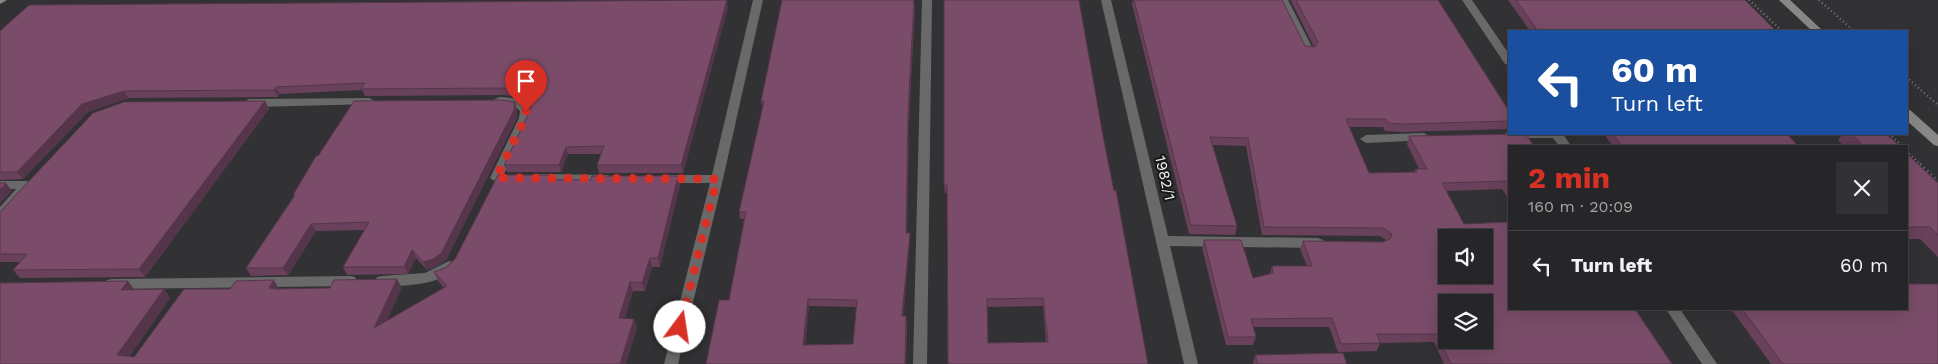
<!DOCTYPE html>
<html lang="en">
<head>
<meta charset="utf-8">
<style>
	:root { --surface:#262527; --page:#323133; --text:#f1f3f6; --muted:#a4a5a7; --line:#424244; --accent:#d93025 }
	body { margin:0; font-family:"Work Sans",sans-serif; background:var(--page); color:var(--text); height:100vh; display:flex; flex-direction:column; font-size:19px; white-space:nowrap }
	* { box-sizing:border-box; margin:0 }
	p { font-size:16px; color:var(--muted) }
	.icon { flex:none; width:28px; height:28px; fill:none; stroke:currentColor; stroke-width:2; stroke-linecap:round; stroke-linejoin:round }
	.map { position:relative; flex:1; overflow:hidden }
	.details { position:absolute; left:1508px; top:145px; width:400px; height:165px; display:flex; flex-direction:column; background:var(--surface); border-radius:0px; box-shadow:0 5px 20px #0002,0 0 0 1px var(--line) }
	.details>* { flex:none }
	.banner { position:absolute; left:1508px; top:30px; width:400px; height:105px; border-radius:0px; box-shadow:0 5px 20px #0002,0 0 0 1px var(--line); background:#1a4fa0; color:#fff; overflow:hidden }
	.buttons { position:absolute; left:1438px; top:229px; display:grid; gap:10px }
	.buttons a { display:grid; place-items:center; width:55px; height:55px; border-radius:0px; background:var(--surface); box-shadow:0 5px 20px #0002,0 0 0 1px var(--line); font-size:25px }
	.pin { position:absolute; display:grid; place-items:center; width:42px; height:42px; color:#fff; margin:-51px -21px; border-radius:50% 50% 50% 0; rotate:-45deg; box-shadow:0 0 5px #0007 }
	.pin .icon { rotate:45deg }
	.me { position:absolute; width:55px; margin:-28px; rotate:14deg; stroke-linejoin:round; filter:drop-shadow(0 0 4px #0008) }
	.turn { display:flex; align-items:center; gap:18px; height:105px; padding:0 20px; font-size:22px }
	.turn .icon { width:65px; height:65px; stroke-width:2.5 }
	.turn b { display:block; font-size:35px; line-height:42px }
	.round { display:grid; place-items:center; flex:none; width:52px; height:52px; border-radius:0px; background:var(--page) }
	.summary { display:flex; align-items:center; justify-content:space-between; height:85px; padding:0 20px }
	h1 { font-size:30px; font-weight:700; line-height:38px; color:var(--accent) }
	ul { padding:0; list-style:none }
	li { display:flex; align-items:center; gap:15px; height:70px; padding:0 20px; border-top:1px solid var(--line) }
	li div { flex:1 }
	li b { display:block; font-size:19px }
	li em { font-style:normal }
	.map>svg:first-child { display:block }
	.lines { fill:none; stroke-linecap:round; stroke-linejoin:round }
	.path-far1 { stroke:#78787a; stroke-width:2.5; stroke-dasharray:1 3; stroke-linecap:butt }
	.path { stroke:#78787a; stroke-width:3; stroke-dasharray:1 4; stroke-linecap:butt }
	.street { fill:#6a6969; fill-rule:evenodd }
	.secondary { fill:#8a8887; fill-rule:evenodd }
	.wall { fill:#69415a; fill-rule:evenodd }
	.shaded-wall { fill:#55354a }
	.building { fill:#7a4c69; stroke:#55354a; fill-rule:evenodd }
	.route { stroke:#d93025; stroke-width:9; stroke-dasharray:0 16.2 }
	.labels { text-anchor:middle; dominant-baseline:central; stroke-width:4; stroke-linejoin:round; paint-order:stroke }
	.street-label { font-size:15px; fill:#f0f0f1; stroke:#1a191a }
</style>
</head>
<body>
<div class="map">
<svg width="1938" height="364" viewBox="0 0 1938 364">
	<rect width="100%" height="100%" fill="#323134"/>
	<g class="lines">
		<g class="path-far1">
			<path d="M1749,0L1782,31"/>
			<path d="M1819,0L1854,31"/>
			<path d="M1906,77L1938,105"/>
			<path d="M1889,134L1902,146"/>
			<path d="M1906,151L1921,165"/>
		</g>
		<path class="path" d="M1920,164L1938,181"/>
		<g class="street">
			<path d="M753,0H763L723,179L678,364H664L710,183H663L657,179L663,175H712Z"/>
			<path d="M922,0H932L927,364H913Z"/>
			<path d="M1101,0H1111L1168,236L1318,238L1323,240L1325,243L1323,246L1318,248L1170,246L1198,364H1184Z"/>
			<path d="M1278,0H1288L1314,51L1313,53H1305L1304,51Z"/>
			<path d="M1462,0H1472L1509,54V65L1505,64Z"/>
			<path d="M499,97C514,98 534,98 531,118L502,178L496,182L490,178L519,118L520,111L513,105L495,103L493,101L495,99Z"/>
			<path d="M369,98L373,100L375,102L373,104L249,107L243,103L249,99Z"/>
			<path d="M1509,131V134H1563L1571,146H1559L1553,138H1505L1503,135Z"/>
			<path d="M1424,133L1430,137L1428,140L1366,143L1360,139L1366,135Z"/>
			<path d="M538,174L608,175L614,179L608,183L534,181L532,178L534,175Z"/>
			<path d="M0,181H27L33,185L5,218L0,219V207L16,189H0Z"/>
			<path d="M449,261L454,263L456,266C444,286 402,286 382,286L377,285L375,281L377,277L382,276L425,273Z"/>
			<path d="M350,276L355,277L357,281L355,285L350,286L112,289L107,288L105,284L107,280L112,279Z"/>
			<path d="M1666,309H1680L1717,364H1702Z"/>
		</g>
		<g class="secondary">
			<path d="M0,0H7L0,4Z"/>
			<path d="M1779,0H1790L1823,31H1812Z"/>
			<path d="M1906,109L1910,110L1938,135V146L1934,145L1906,120Z"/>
		</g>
	</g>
	<g class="wall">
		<path d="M1133,0H1282L1305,46L1314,47L1291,1V0H1438L1509,111V129L1401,132L1385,131L1383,127H1349L1369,173L1414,172L1416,169H1419L1407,144L1409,136L1509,146V200L1502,189L1446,191L1464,224L1672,364H1444L1434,342L1380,343L1377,351L1338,352L1329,327H1253L1256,337L1253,345H1226L1202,248L1204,240L1253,278L1270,274L1272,266H1307L1300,249L1303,241L1383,242L1386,240L1380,236L1262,235L1246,146L1212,145L1237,226L1235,235L1189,234L1132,4Z"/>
		<path d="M1508,0H1745L1776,31H1530Z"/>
		<path d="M915,5L909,123L907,233L910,241L903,316H906L907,324L906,364H706L729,300L744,219H740L739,212L763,108L761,101ZM809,306L856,307L853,344L805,345Z"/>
		<path d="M728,7L683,173H599L597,165L601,154H568L561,172H507L504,165L530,111L531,107L527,101L505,95L365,96L362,90L280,94L278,97L129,98L88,112L23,179L0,180V31Z"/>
		<path d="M265,101L269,109L145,277L20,278L13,270L20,262H0V212Z"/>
		<path d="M517,110V118L446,260L437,266L427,270L416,258L408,274L347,275L343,267L365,230L316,231L288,275L251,276L246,268L294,196L293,195L318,156Z"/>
		<path d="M1604,134H1787L1798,146H1613Z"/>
		<path d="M1842,134H1886L1900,146H1844L1838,140Z"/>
		<path d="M1104,141L1148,364H948L947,193H945L944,185ZM1043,306L1046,342L988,343L987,307Z"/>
		<path d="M1906,153L1938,183V257L1920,239H1906Z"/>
		<path d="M678,176L680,185L660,267H652L645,291H633L625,318L637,327L626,364H0L128,281L134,289H164L170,298L129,357H134L279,289L402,288L386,321L444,288L438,281L434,272L445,268L555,180H591Z"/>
		<path d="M1731,309H1906L1938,364H1771Z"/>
		<path d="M1255,355L1347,364H1253Z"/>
	</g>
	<g class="shaded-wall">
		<path d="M727,0L728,7L683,173L681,165Z"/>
		<path d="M914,0L909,123L907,240L908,115Z"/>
		<path d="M276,87L280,94L278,97L274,90Z"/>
		<path d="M124,91L129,98L88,112L23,179L17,172L82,104Z"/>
		<path d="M265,101L269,109L145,277L139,269Z"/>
		<path d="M515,102L517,110V118L446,260L437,266L427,270L423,262Z"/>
		<path d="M566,147L568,154L561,172L559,165Z"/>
		<path d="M678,176L680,185L660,267L658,258Z"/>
		<path d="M6,183L12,191L0,204V190Z"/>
		<path d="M311,224L316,231L288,275L283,268Z"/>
		<path d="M910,233V241L903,324L902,316Z"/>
		<path d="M412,250L416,258L408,274L404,267Z"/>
		<path d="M650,258L652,267L645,291L642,283Z"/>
		<path d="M397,279L402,288L379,337L374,328Z"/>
		<path d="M274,280L279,289L274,297L269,288Z"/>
		<path d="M128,281L134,290H121Z"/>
		<path d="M630,282L633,291L622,327L619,318Z"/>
		<path d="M164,289L170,298L124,364L117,355Z"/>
		<path d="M808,299L809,306L804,353L803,345Z"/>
		<path d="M906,316V364H905Z"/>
		<path d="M634,319L637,327L626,364H620Z"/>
	</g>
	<g class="building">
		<path d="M727,0L681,165H597L604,146L566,147L559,165H504L530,111L531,104L525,94L503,88L361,89L365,83L276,87L274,90L124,91L82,104L17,172H0V31L29,5Z"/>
		<path d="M782,0H914L908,115L906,233H910L902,316H906L905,364H706L719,300H729L746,212H739L764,101H761ZM808,299L857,300L853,344L803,345Z"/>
		<path d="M944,0H1079L1104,141L1114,191L1116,190L1148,364H948L947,185H944ZM1043,298L1048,342L988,343L987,299Z"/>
		<path d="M1134,0H1282L1305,46L1315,47L1318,42L1296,0H1438L1509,111V121L1403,124L1388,123L1386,119H1346L1369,173L1417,172L1416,169H1427L1409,136L1526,134L1534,146H1509V186L1506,181L1442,183L1464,224L1509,222V309H1635L1672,364H1451L1437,334H1377L1380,343L1341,344L1332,318L1251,319L1256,337H1228L1204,240H1241L1253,278L1273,273L1272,266H1312L1303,241L1383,242L1390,239L1392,234L1383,228L1264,227L1248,138L1210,137L1237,226L1191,225ZM1446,238H1484V275H1446ZM1446,302H1484V340H1446Z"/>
		<path d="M1516,0H1745L1776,31H1538Z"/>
		<path d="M502,100L515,102L514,110L442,252L434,259L423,262L412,250L404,267H343L369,222L311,224L283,268H246L295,195H293L316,156H318L354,101Z"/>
		<path d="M265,101L139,269L13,270L27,254H0V212L93,113L124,102Z"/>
		<path d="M1613,134H1787L1798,146H1622Z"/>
		<path d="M1851,134H1886L1900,146H1850L1847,143H1861Z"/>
		<path d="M1906,153L1938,183V235L1930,227H1906Z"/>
		<path d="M498,175H554L552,180H591L592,176H678L658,258H650L642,283L630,282L619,318L634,319L620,364H0V283L128,281L121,290L164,289L117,355L134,357L184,289H230L236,281L274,280L269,288L276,289L330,288L334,280L397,279L374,328L447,286L434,272L445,268L455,259Z"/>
		<path d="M0,183H6L0,190Z"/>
		<path d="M1906,284H1938V364H1783L1742,309H1906Z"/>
		<path d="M1343,353L1347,364H1258L1255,355Z"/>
	</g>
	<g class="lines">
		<path class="route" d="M526,111L525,118L496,178L717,179L680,327"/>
	</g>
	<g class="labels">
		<g class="street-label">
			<text transform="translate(1165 178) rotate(77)">1982/1</text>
		</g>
	</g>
</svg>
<div class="buttons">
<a><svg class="icon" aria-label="sound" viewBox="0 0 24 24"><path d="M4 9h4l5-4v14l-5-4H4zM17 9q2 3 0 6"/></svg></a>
<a><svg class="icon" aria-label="layers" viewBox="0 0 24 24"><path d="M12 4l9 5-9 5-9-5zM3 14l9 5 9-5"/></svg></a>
</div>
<div class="pin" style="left:526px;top:111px;background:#d93025"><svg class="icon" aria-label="arrive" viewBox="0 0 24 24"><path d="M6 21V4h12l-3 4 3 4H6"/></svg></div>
<svg class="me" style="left:680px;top:327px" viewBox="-20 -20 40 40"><circle r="19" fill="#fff"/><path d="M0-13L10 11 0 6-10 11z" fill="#d93025"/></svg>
<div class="banner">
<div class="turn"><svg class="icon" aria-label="left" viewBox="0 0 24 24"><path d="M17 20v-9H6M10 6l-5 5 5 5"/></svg><div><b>60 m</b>Turn left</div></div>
</div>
<section class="details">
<div class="summary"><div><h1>2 min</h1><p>160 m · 20:09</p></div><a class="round"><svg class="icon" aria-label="close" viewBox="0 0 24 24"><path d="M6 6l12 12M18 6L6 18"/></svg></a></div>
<ul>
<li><svg class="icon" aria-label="left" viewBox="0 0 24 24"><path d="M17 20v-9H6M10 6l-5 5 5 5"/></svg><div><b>Turn left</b></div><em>60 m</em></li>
</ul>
</section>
</div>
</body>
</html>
